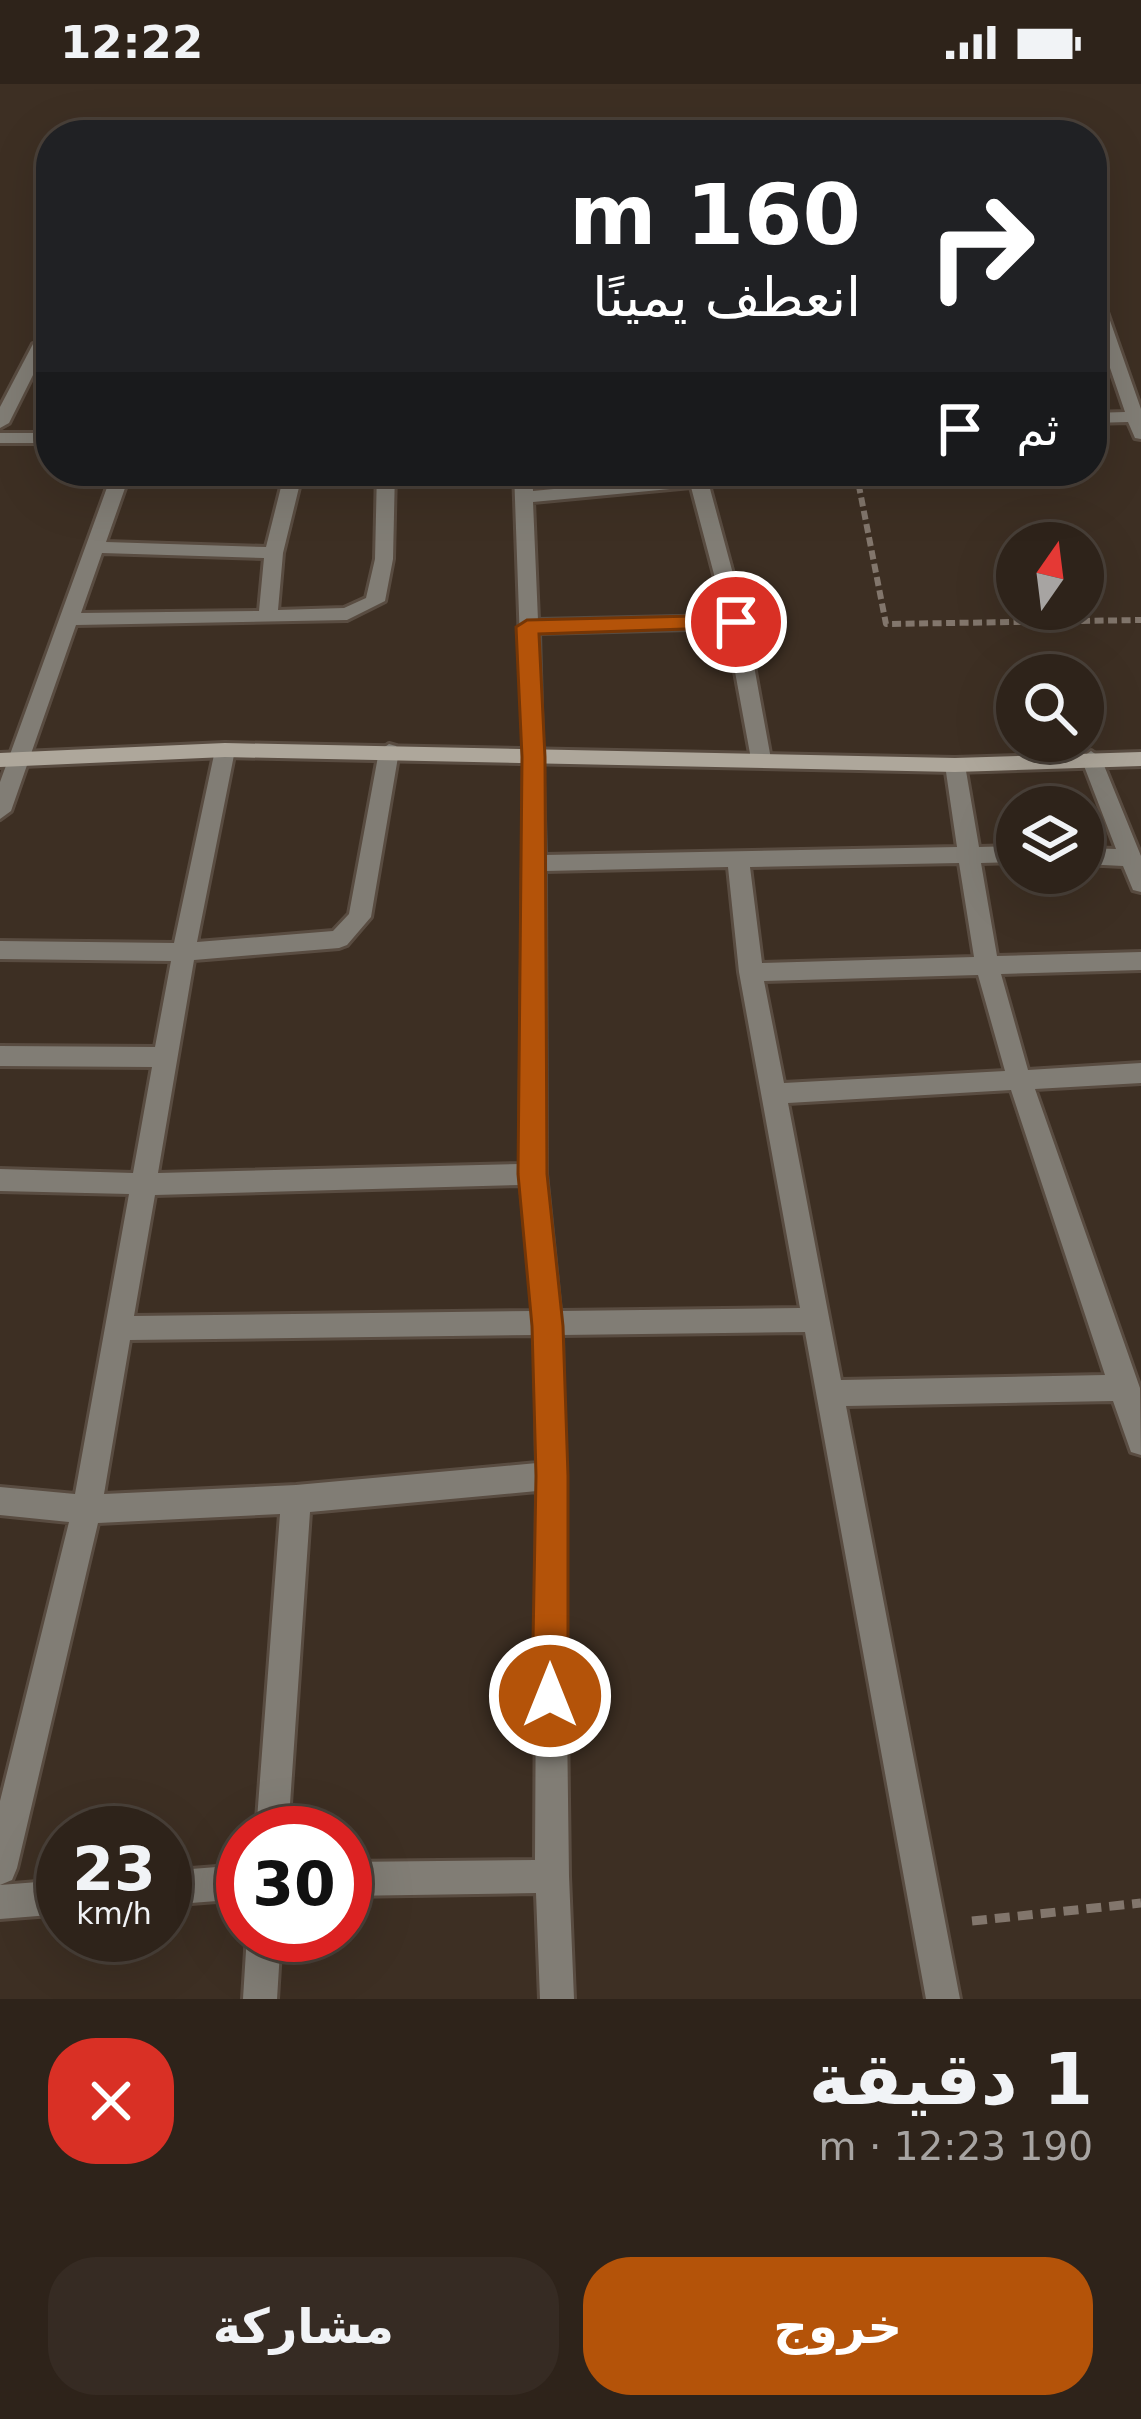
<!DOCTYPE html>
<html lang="ar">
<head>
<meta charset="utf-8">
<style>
	:root { --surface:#2e231a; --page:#362b23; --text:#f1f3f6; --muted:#a7a4a2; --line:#494039; --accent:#b45309 }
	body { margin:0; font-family:"DejaVu Sans",Vazirmatn,sans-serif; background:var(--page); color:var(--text); direction:rtl; height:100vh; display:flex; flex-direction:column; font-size:45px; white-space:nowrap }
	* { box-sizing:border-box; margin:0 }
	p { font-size:39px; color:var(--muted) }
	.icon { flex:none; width:66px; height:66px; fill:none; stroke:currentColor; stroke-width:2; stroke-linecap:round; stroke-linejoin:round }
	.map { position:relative; height:1915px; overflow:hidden; direction:ltr }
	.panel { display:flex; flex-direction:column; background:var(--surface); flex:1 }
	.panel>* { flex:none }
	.banner { position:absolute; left:36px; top:36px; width:1071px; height:366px; border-radius:48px; box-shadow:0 12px 48px #0002,0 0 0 3px var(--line); direction:rtl; background:#202124; color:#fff; overflow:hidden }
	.needle { width:78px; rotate:14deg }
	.fabs { position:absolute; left:996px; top:438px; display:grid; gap:24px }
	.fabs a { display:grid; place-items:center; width:108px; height:108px; border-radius:50%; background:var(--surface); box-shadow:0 12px 48px #0002,0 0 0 3px var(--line); font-size:60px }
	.speed { position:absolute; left:36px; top:1722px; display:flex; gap:24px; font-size:60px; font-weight:700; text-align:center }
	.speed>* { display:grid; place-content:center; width:156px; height:156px; border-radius:50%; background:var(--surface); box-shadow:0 12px 48px #0002,0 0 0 3px var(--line); line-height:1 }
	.speed small { font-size:30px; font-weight:400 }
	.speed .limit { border:18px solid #d22; background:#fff; color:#111 }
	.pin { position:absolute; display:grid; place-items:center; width:102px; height:102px; color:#fff; margin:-51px; border:6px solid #fff; border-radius:50%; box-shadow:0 3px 12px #0007 }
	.me { position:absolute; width:132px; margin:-66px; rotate:0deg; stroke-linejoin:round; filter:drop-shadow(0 0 9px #0008) }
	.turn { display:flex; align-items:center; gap:42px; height:252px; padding:0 48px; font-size:54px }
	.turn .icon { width:156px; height:156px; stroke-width:2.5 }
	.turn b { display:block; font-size:84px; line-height:102px }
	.then { display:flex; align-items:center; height:114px; padding:0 48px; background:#0003; gap:24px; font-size:45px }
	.round { display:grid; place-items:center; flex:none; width:126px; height:126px; border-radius:48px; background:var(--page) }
	.headline { display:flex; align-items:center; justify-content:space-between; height:204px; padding:0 48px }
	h1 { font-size:72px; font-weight:700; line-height:90px }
	.action { display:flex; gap:24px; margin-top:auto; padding:24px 48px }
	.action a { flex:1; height:138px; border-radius:48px; background:var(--accent); color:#fff; font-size:48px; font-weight:700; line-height:138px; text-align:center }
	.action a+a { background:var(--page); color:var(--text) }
	.status { display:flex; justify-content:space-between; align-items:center; height:84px; padding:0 60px; background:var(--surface); direction:ltr }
	.status svg { height:33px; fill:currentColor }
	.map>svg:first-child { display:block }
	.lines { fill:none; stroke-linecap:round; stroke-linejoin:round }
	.street-casing { stroke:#594c41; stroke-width:6 }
	.secondary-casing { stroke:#594c41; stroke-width:6 }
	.path-far1 { stroke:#82766c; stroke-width:6; stroke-dasharray:9 4.5; stroke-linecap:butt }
	.path { stroke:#82766c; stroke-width:9; stroke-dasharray:15 8; stroke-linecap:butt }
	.street { fill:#817d75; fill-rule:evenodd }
	.secondary { fill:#aea79b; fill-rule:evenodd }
	.route { fill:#b45309; stroke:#753606; stroke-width:3 }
</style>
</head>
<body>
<div class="status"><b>12:22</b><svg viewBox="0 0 49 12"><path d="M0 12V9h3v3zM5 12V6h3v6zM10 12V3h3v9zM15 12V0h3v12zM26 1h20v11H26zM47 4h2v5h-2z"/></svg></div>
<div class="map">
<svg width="1141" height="1915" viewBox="0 0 1141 1915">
	<rect width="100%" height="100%" fill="#3d2f23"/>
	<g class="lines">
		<defs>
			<g id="street">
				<path d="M1092,203L1100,208L1141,325V355L1135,354L1128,338L1092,339V329L1125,328L1092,231Z"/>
				<path d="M33,260L47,263L9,339L0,344V323Z"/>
				<rect x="0" y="349" width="51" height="10"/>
				<path d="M113,387H131L106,458L266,463L285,387H303L283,469L278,526L344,524L366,514L375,475L377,387H395L393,475L385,517L347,536L76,541L11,727L0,735V698ZM102,469L264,474L259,527L81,529Z"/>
				<path d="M514,387H532L533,407L689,392L687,387H705L706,390L808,387L799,392L709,401L746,538L771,675L768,680L761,682L751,675L727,544L539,549L545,771L957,763L945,681L955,674L965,681L979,763L1017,762V778L981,779L997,872L1141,868V886L1001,890L1028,986L1141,979V999L1035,1005L1140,1304L1141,1371L1131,1368L1113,1317L846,1322L960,1915H926L805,1248L562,1251L569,1792L574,1915H540L536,1809L345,1812V1778L535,1776L537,1407L310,1428L288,1749H256L280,1430L98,1439L17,1784L12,1796L0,1801V1717L69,1438L0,1431V1403L75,1410L129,1110L0,1107V1085L133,1089L152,983L0,982V962L155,963L171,877L0,875V857L174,859L215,666L225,659L235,666L197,858L333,847L349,830L379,667L389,660L396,662L399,667L371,833L347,861L339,864L194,876L158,1089L520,1080L524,673ZM691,403L725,532L538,536L533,418ZM959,779L974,873L762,879L750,783ZM728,783L739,888L800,1224L560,1227L546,1090L545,787ZM978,891L1005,987L784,999L764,897ZM1011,1006L1105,1291L841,1296L788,1019ZM521,1101L533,1227L134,1232L155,1111ZM535,1251L537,1379L296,1401L104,1410L130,1256Z"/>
				<path d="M1091,667L1101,674L1141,772V808L1133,806L1123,782L1083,780V764L1116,765L1081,674Z"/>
				<path d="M243,1781V1815L165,1821V1787Z"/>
				<path d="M63,1796V1830L0,1835V1801Z"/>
				<path d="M247,1851H281L277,1915H243Z"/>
			</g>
			<path id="secondary" d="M225,659L955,674L1141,668V682L955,688L225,673L0,683V669Z"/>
		</defs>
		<use href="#street" class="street-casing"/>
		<use href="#secondary" class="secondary-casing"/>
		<path class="path-far1" d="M856,387L886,540L1141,536"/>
		<path class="path" d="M972,1837L1141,1819"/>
		<use href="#street" class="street"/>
		<use href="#secondary" class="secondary"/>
	</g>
	<path class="route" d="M736,531L747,538L744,543L539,550L545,673L547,1090L563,1242L568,1392V1612L562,1624L550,1630L537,1624L532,1612L536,1392L532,1242L518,1090L522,673L516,543L527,536Z"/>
</svg>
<div class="fabs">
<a><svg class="needle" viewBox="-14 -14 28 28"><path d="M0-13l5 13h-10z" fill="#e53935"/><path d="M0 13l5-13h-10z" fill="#a7a4a2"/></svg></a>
<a><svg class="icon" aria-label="search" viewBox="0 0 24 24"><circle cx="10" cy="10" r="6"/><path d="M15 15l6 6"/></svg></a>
<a><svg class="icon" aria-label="layers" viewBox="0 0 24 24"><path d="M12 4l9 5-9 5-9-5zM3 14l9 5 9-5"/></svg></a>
</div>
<div class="speed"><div>23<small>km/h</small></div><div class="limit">30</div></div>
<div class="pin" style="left:736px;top:538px;background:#d93025"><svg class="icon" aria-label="arrive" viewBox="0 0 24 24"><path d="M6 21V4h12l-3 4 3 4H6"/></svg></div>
<svg class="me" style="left:550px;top:1612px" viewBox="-20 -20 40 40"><circle r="17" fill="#b45309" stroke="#fff" stroke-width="3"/><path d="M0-11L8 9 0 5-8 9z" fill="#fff"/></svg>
<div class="banner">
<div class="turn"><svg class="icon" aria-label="right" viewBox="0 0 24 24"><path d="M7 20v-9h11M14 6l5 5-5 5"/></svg><div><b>160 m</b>انعطف يمينًا</div></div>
<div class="then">ثم<svg class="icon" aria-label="arrive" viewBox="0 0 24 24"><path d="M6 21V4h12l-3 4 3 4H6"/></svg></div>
</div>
</div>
<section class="panel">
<div class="headline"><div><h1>1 دقيقة</h1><p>190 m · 12:23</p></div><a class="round" style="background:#d93025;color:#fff"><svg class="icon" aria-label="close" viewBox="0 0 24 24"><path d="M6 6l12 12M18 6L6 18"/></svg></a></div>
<div class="action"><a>خروج</a><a>مشاركة</a></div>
</section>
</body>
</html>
